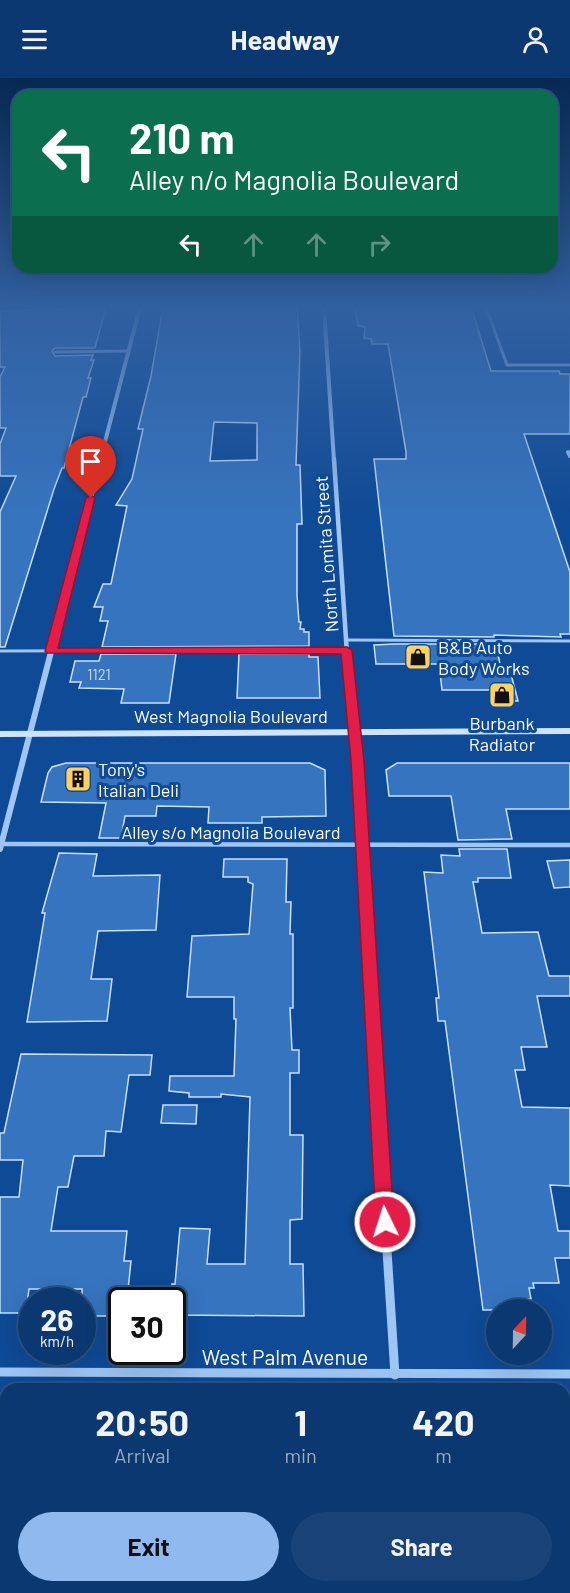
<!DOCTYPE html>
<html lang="en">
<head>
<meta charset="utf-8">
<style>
	:root { --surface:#0b3870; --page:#194378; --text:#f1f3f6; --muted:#9aacc3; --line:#2b5283; --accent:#90b9f0 }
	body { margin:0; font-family:Barlow,sans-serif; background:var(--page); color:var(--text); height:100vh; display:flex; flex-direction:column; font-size:22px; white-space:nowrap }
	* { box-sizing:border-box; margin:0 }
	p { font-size:20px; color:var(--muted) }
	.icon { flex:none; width:33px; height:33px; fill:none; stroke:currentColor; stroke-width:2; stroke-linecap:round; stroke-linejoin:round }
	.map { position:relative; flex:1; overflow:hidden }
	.drawer { position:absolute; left:0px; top:1305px; width:570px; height:210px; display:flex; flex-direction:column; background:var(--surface); border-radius:18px 18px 0 0; box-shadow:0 6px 24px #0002,0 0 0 2px var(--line) }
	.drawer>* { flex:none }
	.banner { position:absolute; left:12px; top:12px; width:546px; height:183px; border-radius:18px; box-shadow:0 6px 24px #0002,0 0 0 2px var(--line); background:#0b6e4f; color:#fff; overflow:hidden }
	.needle { width:39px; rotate:22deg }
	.tools { position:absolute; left:486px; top:1221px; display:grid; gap:12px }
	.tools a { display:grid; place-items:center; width:66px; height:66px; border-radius:50%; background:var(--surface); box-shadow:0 6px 24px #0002,0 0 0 2px var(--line); font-size:30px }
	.speed { position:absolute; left:18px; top:1209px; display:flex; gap:12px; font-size:30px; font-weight:700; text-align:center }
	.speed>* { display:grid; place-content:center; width:78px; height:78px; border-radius:50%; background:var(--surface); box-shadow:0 6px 24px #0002,0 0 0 2px var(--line); line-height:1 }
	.speed small { font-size:15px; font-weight:400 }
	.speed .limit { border:3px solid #111; border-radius:9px; background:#fff; color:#111 }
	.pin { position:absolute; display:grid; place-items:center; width:51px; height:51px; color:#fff; margin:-62px -26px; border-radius:50% 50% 50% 0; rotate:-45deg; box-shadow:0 0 6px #0007 }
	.pin .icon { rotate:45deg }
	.me { position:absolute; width:66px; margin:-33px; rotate:356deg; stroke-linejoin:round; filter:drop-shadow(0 0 4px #0008) }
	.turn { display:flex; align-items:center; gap:21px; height:126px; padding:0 18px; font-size:27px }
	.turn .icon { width:78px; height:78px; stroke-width:2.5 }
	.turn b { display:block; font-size:42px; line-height:51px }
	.lanes { display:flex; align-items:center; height:57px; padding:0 18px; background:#0003; justify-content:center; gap:30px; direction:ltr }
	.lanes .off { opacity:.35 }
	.eta { display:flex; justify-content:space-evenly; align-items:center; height:102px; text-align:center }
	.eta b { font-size:36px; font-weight:700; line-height:42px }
	.primary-button { display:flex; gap:12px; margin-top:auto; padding:12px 18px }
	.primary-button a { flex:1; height:69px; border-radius:36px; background:var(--accent); color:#111; font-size:24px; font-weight:700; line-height:69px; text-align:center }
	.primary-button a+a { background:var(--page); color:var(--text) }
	header { display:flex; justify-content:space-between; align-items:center; height:78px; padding:0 18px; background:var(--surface); font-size:27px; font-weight:700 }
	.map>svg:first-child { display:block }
	.building { fill:#3774bf; stroke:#c6e0fe; stroke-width:1.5; fill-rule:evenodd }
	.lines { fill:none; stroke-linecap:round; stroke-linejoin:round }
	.service-far1 { stroke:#9ec5f4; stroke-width:3 }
	.service { stroke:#9ec5f4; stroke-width:4.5 }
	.minor-far4 { stroke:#9ec5f4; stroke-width:4 }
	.minor-far3 { stroke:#9ec5f4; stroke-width:4.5 }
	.minor-far2 { stroke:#9ec5f4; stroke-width:6 }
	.minor-far1 { stroke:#9ec5f4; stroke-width:7 }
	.minor { stroke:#9ec5f4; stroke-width:9 }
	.secondary { fill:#cee3fd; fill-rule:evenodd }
	.route { fill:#e11d48; stroke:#92132f; stroke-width:1.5 }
	.labels { text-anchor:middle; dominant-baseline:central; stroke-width:6; stroke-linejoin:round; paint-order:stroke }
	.number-label { font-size:15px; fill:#cddcef }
	.street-label { font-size:18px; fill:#fff; stroke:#0f4a96 }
	.poi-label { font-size:18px; fill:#fff; stroke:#0f4a96; text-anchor:start }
	.near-street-label { font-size:21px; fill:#fff; stroke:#0f4a96 }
</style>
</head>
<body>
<header><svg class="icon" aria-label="menu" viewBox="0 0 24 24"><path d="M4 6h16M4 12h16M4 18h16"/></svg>Headway<svg class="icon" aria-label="person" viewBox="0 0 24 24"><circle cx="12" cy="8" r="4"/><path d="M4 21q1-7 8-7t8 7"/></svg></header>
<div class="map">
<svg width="570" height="1515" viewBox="0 0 570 1515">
	<rect width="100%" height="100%" fill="#0f4a96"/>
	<g class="building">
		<path d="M71,229H106L95,270H55L52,273L55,278L93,277L91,282H94L88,300H91L86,319H83L64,390H62L54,411L5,569H0V434L16,398H0V366L6,350H0V299L5,289H0V233L70,231Z"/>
		<path d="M163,229H297L300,273L296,387H300L302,446H297V517L299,544H301L300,551H304V554H309V568L102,569L108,543H100L103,529H94L103,506H111L127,428L116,427L132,401L143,351H138L151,298ZM214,344L257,345V382L210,383Z"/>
		<path d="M355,229H471L491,293H559L560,296H570V356H524L570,494V556H560L561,559L494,557V559L394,558L374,381H406V374L388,266H372L371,261L364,260L365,249L358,248Z"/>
		<path d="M394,566H496L502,596H511L518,623H494L492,612H442L439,586H376L374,567Z"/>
		<path d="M101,576H176L169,625H121L124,611L79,610L81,604H70L75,583H99Z"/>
		<path d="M239,576H309V579H318L320,620H237Z"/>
		<path d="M66,685H310L325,692L326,738L262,739V745H208L209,729L157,728L156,738H125L121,760H99L106,725L41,724L48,695L52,689Z"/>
		<path d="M397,685H570V731H506L512,761L458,762L451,718H389L386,692Z"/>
		<path d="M459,771H507L511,800H478V804H473L482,855L538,854L549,898H570V918H537L547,969H521L525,992H515L522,1029L570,1030V1108L550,1107L558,1153H570V1180H555L559,1205H533L534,1210H529L531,1221H528L530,1232H483L445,943H438L436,920H439L424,794L443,795L441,777L460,778Z"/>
		<path d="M59,775L97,776L93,798L160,797L156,852L98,853L91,901H112L107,943L27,944L45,835H42Z"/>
		<path d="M224,781H287L286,824H291L290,856H293V930H290L292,972H299V995H290V1057H303L302,1141L290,1142V1186H303L304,1238L172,1237V1206H175L180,1150L210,1151L207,1186H245L250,1019L221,1016V1019H189V1015L169,1013L170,998H234L236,941H234V919H187L192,858L249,856L253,806L248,804V799H223Z"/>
		<path d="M570,782V809L554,810L547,783Z"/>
		<path d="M21,976L152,977L150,997H129L121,1054L106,1053L104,1078H74L68,1109H58L51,1153H127L124,1183H131L127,1222H122V1238H82V1211H29L26,1235H0V1119H19L23,1082H0V1055H4Z"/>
		<path d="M163,1027H197L196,1046L161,1045Z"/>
	</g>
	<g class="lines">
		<g class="service-far1">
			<path d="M486,229L507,287H570"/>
			<path d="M55,274L128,273"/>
			<path d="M347,562L570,563"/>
			<path d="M0,573L347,572"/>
		</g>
		<path class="service" d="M0,766L570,767"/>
		<g class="minor-far4">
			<path d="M324,229L334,383"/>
			<path d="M568,374L570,378"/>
			<path d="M100,383L140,229"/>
		</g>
		<g class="minor-far3">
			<path d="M334,381L347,576"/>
			<path d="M50,576L101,381"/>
		</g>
		<g class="minor-far2">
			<path d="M347,574L365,820"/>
			<path d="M0,771L51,574"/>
		</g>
		<path class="minor-far1" d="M365,818L385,1127"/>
		<g class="minor">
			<path d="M384,1126L395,1297"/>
			<path d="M0,1294L570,1296"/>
		</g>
		<path class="secondary" d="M570,650V656L0,659V653Z"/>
	</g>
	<linearGradient id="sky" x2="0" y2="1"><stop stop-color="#082952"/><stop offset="0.52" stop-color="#3160a0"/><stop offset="1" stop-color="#3160a0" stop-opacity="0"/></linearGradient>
	<rect width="570" height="441" fill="url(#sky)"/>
	<path class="route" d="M91,417L95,420L58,570L347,569L352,572L364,683L394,1144L392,1150L385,1153L379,1150L376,1144L351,683L341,576L47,575L45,573L86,420Z"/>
	<defs>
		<symbol id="shop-square" viewBox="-11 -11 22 22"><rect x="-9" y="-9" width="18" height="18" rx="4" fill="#ffd161" stroke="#0f4a96"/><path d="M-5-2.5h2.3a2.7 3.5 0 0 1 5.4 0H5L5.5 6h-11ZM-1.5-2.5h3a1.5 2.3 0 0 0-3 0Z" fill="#111"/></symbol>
		<symbol id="building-square" viewBox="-11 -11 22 22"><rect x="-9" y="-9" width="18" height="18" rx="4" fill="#ffd161" stroke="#0f4a96"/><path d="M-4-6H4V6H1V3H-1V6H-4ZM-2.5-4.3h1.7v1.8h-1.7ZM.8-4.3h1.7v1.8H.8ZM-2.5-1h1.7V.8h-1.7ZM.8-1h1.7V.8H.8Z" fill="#111"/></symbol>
	</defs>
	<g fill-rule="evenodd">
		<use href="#shop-square" x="403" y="564" width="30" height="30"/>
		<use href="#shop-square" x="487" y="602" width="30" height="30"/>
		<use href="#building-square" x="63" y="686" width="30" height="30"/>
	</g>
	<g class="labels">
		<g class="number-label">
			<text x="99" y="596">1121</text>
		</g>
		<g class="street-label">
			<text transform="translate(326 476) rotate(-94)">North Lomita Street</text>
			<text x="231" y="638">West Magnolia Boulevard</text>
			<text x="231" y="754">Alley s/o Magnolia Boulevard</text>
		</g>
		<g class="poi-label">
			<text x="438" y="569">B&amp;B Auto<tspan x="438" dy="21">Body Works</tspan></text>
			<text x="502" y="645" text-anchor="middle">Burbank<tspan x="502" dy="21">Radiator</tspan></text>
			<text x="98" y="691">Tony's<tspan x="98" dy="21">Italian Deli</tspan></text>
		</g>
		<g class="near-street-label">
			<text x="285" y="1278">West Palm Avenue</text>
		</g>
	</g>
</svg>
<div class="tools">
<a><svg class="needle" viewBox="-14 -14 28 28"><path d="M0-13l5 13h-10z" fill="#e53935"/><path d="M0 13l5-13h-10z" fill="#9aacc3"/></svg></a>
</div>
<div class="speed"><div>26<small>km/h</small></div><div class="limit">30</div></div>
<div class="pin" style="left:91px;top:420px;background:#d93025"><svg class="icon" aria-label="arrive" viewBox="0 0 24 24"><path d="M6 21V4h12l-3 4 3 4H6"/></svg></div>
<svg class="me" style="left:385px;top:1144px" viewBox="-20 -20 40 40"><circle r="17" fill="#e11d48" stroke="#fff" stroke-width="3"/><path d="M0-11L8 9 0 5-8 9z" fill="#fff"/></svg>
<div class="banner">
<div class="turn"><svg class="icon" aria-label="left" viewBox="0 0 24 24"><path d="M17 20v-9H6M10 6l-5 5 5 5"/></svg><div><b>210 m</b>Alley n/o Magnolia Boulevard</div></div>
<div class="lanes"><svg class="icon" aria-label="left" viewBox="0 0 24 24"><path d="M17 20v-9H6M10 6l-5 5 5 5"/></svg><svg class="icon off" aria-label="ahead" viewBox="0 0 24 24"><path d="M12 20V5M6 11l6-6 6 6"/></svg><svg class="icon off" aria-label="ahead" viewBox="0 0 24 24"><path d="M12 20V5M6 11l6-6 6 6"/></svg><svg class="icon off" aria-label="right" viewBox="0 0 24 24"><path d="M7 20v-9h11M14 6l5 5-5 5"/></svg></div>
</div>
<section class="drawer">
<div class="eta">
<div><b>20:50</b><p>Arrival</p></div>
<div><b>1</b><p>min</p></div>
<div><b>420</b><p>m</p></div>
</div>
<div class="primary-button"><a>Exit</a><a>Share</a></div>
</section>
</div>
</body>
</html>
